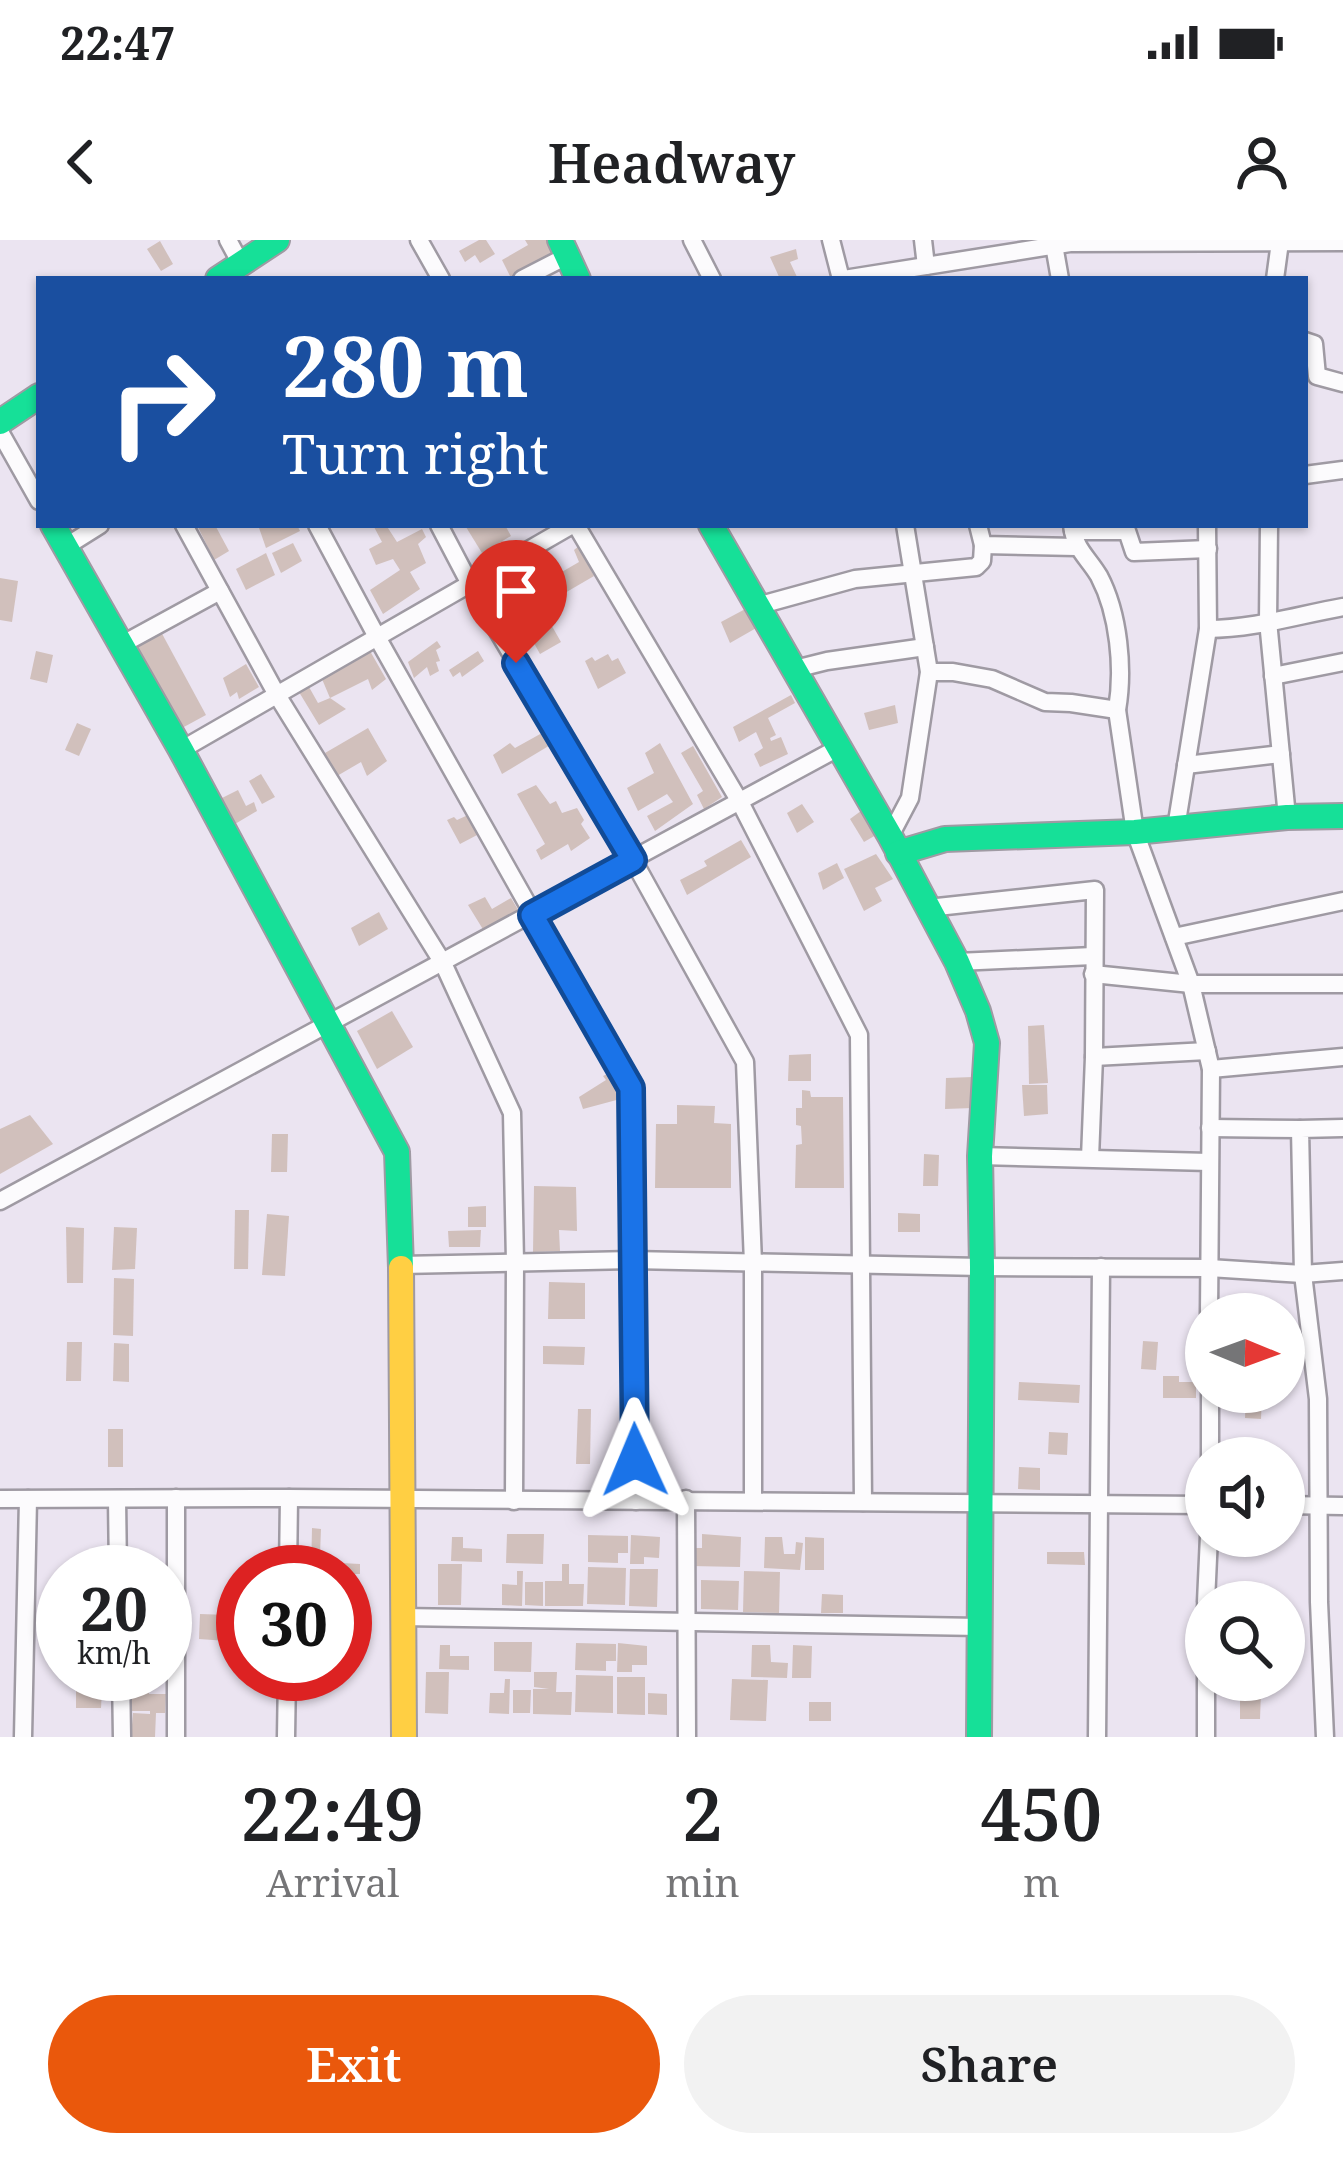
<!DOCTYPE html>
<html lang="en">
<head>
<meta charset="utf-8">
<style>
	:root { --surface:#fff; --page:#f2f2f2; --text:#202124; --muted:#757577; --accent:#ea580c }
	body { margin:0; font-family:"Noto Serif",serif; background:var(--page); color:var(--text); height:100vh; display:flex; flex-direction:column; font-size:45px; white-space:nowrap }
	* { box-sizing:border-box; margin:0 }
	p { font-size:39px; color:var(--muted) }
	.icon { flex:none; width:66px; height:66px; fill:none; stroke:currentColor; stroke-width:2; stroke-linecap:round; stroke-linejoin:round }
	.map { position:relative; height:1497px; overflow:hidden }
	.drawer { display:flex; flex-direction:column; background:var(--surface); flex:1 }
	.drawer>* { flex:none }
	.hud { position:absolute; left:36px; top:36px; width:1272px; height:252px; border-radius:0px; box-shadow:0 3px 9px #0004; background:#1a4fa0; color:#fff; overflow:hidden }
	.needle { width:78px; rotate:91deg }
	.controls { position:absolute; left:1185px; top:1053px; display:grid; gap:24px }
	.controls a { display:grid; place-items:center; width:120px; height:120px; border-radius:50%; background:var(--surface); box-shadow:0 3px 9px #0004; font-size:60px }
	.speed { position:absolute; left:36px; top:1305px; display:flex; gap:24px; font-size:60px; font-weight:700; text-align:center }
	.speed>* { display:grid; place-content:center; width:156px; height:156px; border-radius:50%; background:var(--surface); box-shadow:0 3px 9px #0004; line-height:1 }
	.speed small { font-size:30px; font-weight:400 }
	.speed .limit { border:18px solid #d22; background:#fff; color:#111 }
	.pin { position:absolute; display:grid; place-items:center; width:102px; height:102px; color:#fff; margin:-123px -51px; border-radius:50% 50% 50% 0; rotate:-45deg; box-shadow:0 0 12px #0007 }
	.pin .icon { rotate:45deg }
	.me { position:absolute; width:132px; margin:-66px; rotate:359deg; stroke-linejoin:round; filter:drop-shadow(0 0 9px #0008) }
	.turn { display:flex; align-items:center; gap:42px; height:252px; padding:0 48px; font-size:54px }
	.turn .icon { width:156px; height:156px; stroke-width:2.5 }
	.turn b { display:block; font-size:84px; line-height:102px }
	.eta { display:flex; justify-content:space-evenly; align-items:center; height:204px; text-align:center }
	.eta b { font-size:72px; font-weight:600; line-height:84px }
	.primary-button { display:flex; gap:24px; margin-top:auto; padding:24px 48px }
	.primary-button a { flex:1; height:138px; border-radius:72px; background:var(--accent); color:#fff; font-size:48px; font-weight:600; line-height:138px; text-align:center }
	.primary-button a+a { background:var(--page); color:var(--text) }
	.status { display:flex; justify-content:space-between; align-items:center; height:84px; padding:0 60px; background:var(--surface); direction:ltr }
	.status svg { height:33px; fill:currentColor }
	header { display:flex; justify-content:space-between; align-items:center; height:156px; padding:0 48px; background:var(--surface); font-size:54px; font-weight:600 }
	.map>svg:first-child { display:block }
	.building { fill:#d1c0bc }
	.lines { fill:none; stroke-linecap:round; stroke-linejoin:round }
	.street-casing { stroke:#9f9aa3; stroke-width:21 }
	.fast-casing { stroke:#9f9aa3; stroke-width:28 }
	.slow-casing { stroke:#9f9aa3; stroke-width:28 }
	.street { stroke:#fcfbfd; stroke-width:16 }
	.fast { stroke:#16e098; stroke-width:24 }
	.slow { stroke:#ffcf43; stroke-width:24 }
	.route-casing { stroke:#114b97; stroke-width:30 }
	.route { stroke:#1a73e8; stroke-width:21 }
</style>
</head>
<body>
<div class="status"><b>22:47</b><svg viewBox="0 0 49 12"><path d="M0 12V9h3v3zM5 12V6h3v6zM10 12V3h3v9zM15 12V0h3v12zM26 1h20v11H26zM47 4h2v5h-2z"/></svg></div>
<header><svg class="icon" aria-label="back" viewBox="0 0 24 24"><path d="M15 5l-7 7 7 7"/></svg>Headway<svg class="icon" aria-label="person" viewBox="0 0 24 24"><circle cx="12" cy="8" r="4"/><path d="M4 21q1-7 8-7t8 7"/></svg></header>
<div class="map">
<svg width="1343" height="1497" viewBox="0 0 1343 1497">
	<rect width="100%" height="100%" fill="#ebe4f1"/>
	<g class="building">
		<path d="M479,0H486L495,14L480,23L475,15L465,22L459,11Z"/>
		<path d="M525,0H548L554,12L511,38L502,20L528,5Z"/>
		<path d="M160,1L173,24L161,31L147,9Z"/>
		<path d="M796,9L798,19L790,22L797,37L780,39L770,17Z"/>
		<path d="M197,285H215L229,311L214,320Z"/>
		<path d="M258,285H297L300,291L266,308Z"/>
		<path d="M373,285H386L397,302L422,289L426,297L418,304L426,323L410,332L420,349L383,374L370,350L400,330L393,319L376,325L369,309L382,302Z"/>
		<path d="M469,285H505L511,296L482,313L466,287Z"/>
		<path d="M293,303L302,321L281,333L272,313Z"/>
		<path d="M579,306L594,336L558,357L548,340L579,322L574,310Z"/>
		<path d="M266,313L275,335L246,350L236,329Z"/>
		<path d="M537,321L546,338L523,351L513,332Z"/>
		<path d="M0,338L18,341L12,382L0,380Z"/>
		<path d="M546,357L548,362L541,367L561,402L540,414L519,376Z"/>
		<path d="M749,367L758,387L730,403L721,382Z"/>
		<path d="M160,390L206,475L182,488L136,405Z"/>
		<path d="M437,401L441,407L436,410L440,421L436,422L439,431L430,436L427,427L414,438L408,422Z"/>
		<path d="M36,411L53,415L47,443L30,439Z"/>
		<path d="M370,411L386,439L372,450L368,439L330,458L322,439Z"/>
		<path d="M478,411L484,421L462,437L460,432L453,437L449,430Z"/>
		<path d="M608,414L612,421L618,418L626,433L598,449L585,421L592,417L595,421Z"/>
		<path d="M246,424L259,447L239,459L237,452L230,457L223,438Z"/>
		<path d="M309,447L318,463L330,458L346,469L319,485L299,452Z"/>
		<path d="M791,455L795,463L768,478L776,495L770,498L771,501L781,497L788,514L760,527L754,514L763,508L756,492L739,502L733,487Z"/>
		<path d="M895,465L898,483L869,490L864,473Z"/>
		<path d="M77,483L91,489L79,516L65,510Z"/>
		<path d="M548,483L557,501L502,534L493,515L510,503L515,508L542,493L541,487Z"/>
		<path d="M368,488L387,521L367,536L361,522L337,536L325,513Z"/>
		<path d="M660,503L693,564L655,591L647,576L673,562L667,554L638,571L627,548L654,533L645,513Z"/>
		<path d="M693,506L722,557L704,569L697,555L703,551L681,513Z"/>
		<path d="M261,534L275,557L262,564L249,541Z"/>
		<path d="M536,545L550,564L556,561L562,573L577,568L584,580L581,584L590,598L571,611L568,604L541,620L536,610L545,604L517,554Z"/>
		<path d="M238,550L246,566L254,562L257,571L235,584L222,558Z"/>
		<path d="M802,564L814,582L797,593L787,573Z"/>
		<path d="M865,568L876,595L864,602L850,579Z"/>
		<path d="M468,575L479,594L460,604L447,580L454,577L457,580Z"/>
		<path d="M741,600L751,617L687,655L680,640L707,626L704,621Z"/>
		<path d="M876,614L893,639L875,648L882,661L864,671L844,629Z"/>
		<path d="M837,623L844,638L823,650L818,633Z"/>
		<path d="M485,657L492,669L511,658L520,673L484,691L468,665Z"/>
		<path d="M379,672L388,689L359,706L351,688Z"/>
		<path d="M392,771L413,807L377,829L357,791Z"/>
		<path d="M1044,785L1048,843L1029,844L1028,786Z"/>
		<path d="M811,814V841H788L789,815Z"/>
		<path d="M609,833L624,858L583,869L579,857L606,840L603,836Z"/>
		<path d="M973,837V868L945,869L946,838Z"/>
		<path d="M1022,845H1047L1048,874L1024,876Z"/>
		<path d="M802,850L810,851L811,857H843L844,948H795L796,905L802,904L801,886L796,885V868H802Z"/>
		<path d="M677,865L715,866L714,883L731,884V948H655L656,884H677Z"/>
		<path d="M30,875L53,904L0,934V889Z"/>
		<path d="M272,894H288L287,932H271Z"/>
		<path d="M924,914L939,915L938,946H923Z"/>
		<path d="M534,946L576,947L577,991L559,990L560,1011L533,1012Z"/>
		<path d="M486,966V987H468V967Z"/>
		<path d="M235,970H249L248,1029H234Z"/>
		<path d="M898,973L920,974V992H898Z"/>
		<path d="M267,974L289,976L285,1036L262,1035Z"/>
		<path d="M66,987L84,988L83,1043H67Z"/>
		<path d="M114,987L137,988L135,1029L112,1030Z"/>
		<path d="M481,990L480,1007H449L448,991Z"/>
		<path d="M114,1038L134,1039L133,1096L113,1095Z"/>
		<path d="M549,1042L585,1043V1079H548Z"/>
		<path d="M1143,1101L1158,1102L1156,1130L1141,1129Z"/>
		<path d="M67,1102H82L81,1141H66Z"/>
		<path d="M114,1103L129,1104V1142L113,1141Z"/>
		<path d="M543,1106L585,1107L584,1125L543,1124Z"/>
		<path d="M1163,1136H1179V1142H1196V1158H1163Z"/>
		<path d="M1019,1142L1080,1145L1079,1163L1018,1160Z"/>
		<path d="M1246,1152H1262L1261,1179L1245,1178Z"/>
		<path d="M578,1169H591L590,1224H576Z"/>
		<rect x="108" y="1189" width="15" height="38"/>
		<path d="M1049,1192L1068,1193L1067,1215L1048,1214Z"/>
		<path d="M1019,1227L1040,1228V1250L1018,1249Z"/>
		<path d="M312,1288L321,1289L320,1315H326V1332H311Z"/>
		<path d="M507,1294H544L543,1324L506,1323Z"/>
		<path d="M702,1294L741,1297L740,1327L691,1326L692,1308H702Z"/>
		<path d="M588,1295L628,1296V1313H618V1323L588,1322Z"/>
		<path d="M631,1295L660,1297L659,1318L644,1317V1324H630Z"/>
		<path d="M452,1297H463V1308L482,1309V1322L451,1321Z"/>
		<path d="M765,1297H782L784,1314H795L796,1302L803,1303L800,1330L764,1328Z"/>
		<path d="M805,1297L824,1298V1330H805Z"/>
		<path d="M1047,1312H1084L1085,1325L1047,1324Z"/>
		<path d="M341,1323L360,1324V1334H355L354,1361H345V1334L341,1332Z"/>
		<path d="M438,1324H462L461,1365H438Z"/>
		<path d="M562,1324H569V1344H584L583,1366H545V1341H562Z"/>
		<path d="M588,1327L626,1328L625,1365L587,1364Z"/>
		<path d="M630,1329H658L657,1367L629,1366Z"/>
		<path d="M517,1331H523L522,1366L502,1365V1344L517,1345Z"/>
		<path d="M744,1331L780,1332L779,1373L743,1372Z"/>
		<path d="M701,1340L739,1341L738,1370L701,1369Z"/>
		<path d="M525,1342H543V1366L525,1365Z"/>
		<path d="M822,1354L843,1355V1373H821Z"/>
		<path d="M200,1374L229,1375L227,1401L199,1399Z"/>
		<path d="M494,1402H532L531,1432L494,1431Z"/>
		<path d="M576,1403L616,1404V1421H606V1431L575,1430Z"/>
		<path d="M618,1403L647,1406V1425H632V1432H617Z"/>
		<path d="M440,1405H450V1416H469V1430L439,1429Z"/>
		<path d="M752,1405H770L771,1422L788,1423L787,1438L751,1437Z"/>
		<path d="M793,1405L812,1406L811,1438H792Z"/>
		<path d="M426,1432H449L448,1474L425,1473Z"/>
		<path d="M534,1432H557L556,1452H572L571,1475L533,1474V1449H549L534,1447Z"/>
		<path d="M576,1435L613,1436V1473L575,1472Z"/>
		<path d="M617,1437H645V1475L617,1474Z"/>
		<path d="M505,1439H510L509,1474L489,1473L490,1453H504Z"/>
		<path d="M732,1439L768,1440L766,1481L730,1480Z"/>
		<path d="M131,1447H149V1454H166L165,1473H156L155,1497H131L133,1473L150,1474V1471H131Z"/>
		<path d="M76,1450H102L101,1468H76Z"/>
		<path d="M513,1450H531L530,1473H513Z"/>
		<path d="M1240,1452H1261L1260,1479H1240Z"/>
		<path d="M648,1453L667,1454V1475L648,1474Z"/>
		<rect x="809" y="1462" width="22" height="19"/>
	</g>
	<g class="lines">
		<defs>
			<g id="street">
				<path d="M228,0L241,24"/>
				<path d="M419,0L441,39"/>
				<path d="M692,0L712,39"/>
				<path d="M831,0L841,39"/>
				<path d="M923,0L926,26"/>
				<path d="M1054,5L1060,39"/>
				<path d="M522,39L567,16"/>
				<path d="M844,39L1070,3L1343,2"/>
				<path d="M1275,39L1280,2"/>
				<path d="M1305,101L1314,104L1317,136L1343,143"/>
				<path d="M0,192L39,261"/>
				<path d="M1305,235L1343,230"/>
				<path d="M184,285L277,455L443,723L512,873L515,1022L514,1261"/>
				<path d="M317,285L377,397L631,848L636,1261"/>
				<path d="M439,285L470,344L633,620L745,822L753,1023V1261"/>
				<path d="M576,285L740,562L859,795L863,1262"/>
				<path d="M978,285L983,305L1076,307"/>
				<path d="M1072,285C1075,310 1087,316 1099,336C1119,374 1124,429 1117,470L1135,592L1191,744L1211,829L1209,1074"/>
				<path d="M1269,285L1268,381L1287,577"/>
				<path d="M1073,291H1127L1134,312L1208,309"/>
				<path d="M65,307L100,285"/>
				<path d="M757,366L855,339L976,327L982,321L983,305"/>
				<path d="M1208,389C1254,389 1298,375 1343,367"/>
				<path d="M121,405L220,351"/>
				<path d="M795,429L827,421L925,407"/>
				<path d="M929,432H953L992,439L1045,462L1071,463L1117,470"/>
				<path d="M1273,436L1343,422"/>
				<path d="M181,510L572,285"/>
				<path d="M1186,525L1281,514"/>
				<path d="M1176,588L1208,389L1207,285"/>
				<path d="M890,596L910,558L929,432L905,285"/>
				<path d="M928,668L1095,650L1094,817L1090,918"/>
				<path d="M1174,697L1343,661"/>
				<path d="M957,722L1093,716"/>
				<path d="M1093,734L1191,744H1343"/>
				<path d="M1094,817L1207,811"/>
				<path d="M1211,829L1343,817"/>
				<path d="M1210,888L1300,889"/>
				<path d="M980,916L1209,922"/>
				<path d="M0,961L838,508"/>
				<path d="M401,1025L632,1020L982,1027L1209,1028L1303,1034L1343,1031"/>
				<path d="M1210,1152V1218"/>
				<path d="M0,1259L289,1258L1206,1265"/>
				<path d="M117,1259L118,1332"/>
				<path d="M686,1259L687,1497"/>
				<path d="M1284,1265L1343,1266"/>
				<path d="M288,1332L289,1258"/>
				<path d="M1206,1362L1209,1296"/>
				<path d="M402,1377L980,1387"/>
				<path d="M121,1434L122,1497"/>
				<path d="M23,1497L28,1259"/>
				<path d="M176,1497V1258"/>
				<path d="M286,1497L287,1434"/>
				<path d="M1097,1497L1101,1027"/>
				<path d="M1206,1497V1366"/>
				<path d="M1325,1497L1319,1362L1318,1159L1303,1034L1300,889L1343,888"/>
			</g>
			<g id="fast">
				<path d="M560,0L578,39"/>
				<path d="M218,39L277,0"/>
				<path d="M0,182L39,156"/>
				<path d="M53,285L181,510L397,912L401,1028"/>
				<path d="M711,285L890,596L957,722L978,771L987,803L980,916L982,1027L979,1497"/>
				<path d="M898,613L945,599L1135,592L1287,577L1343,576"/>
			</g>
			<path id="slow" d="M401,1028L404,1497"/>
		</defs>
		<use href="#street" class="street-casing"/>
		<use href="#fast" class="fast-casing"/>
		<use href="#slow" class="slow-casing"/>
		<use href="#street" class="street"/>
		<use href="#fast" class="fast"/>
		<use href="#slow" class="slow"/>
	</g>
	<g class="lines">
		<defs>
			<path id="route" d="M516,423L633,620L532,675L631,848L635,1220"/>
		</defs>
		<use href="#route" class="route-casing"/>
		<use href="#route" class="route"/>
	</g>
</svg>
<div class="controls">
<a><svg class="needle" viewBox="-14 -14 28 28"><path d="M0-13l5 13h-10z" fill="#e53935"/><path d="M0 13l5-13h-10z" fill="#757577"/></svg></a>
<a><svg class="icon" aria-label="sound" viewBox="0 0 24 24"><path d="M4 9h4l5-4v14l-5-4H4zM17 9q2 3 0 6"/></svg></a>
<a><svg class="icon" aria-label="search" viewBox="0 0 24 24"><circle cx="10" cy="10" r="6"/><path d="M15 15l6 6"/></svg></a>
</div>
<div class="speed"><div>20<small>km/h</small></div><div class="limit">30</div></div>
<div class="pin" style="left:516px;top:423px;background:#d93025"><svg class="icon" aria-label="arrive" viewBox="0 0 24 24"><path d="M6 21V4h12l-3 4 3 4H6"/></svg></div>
<svg class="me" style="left:635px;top:1220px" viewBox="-20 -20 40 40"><path d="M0-17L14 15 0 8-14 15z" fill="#1a73e8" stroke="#fff" stroke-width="4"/></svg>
<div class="hud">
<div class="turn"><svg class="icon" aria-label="right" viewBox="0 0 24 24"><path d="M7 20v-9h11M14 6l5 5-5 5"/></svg><div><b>280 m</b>Turn right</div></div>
</div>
</div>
<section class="drawer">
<div class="eta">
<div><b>22:49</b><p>Arrival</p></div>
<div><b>2</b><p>min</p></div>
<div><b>450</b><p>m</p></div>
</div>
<div class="primary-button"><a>Exit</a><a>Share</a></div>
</section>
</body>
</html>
